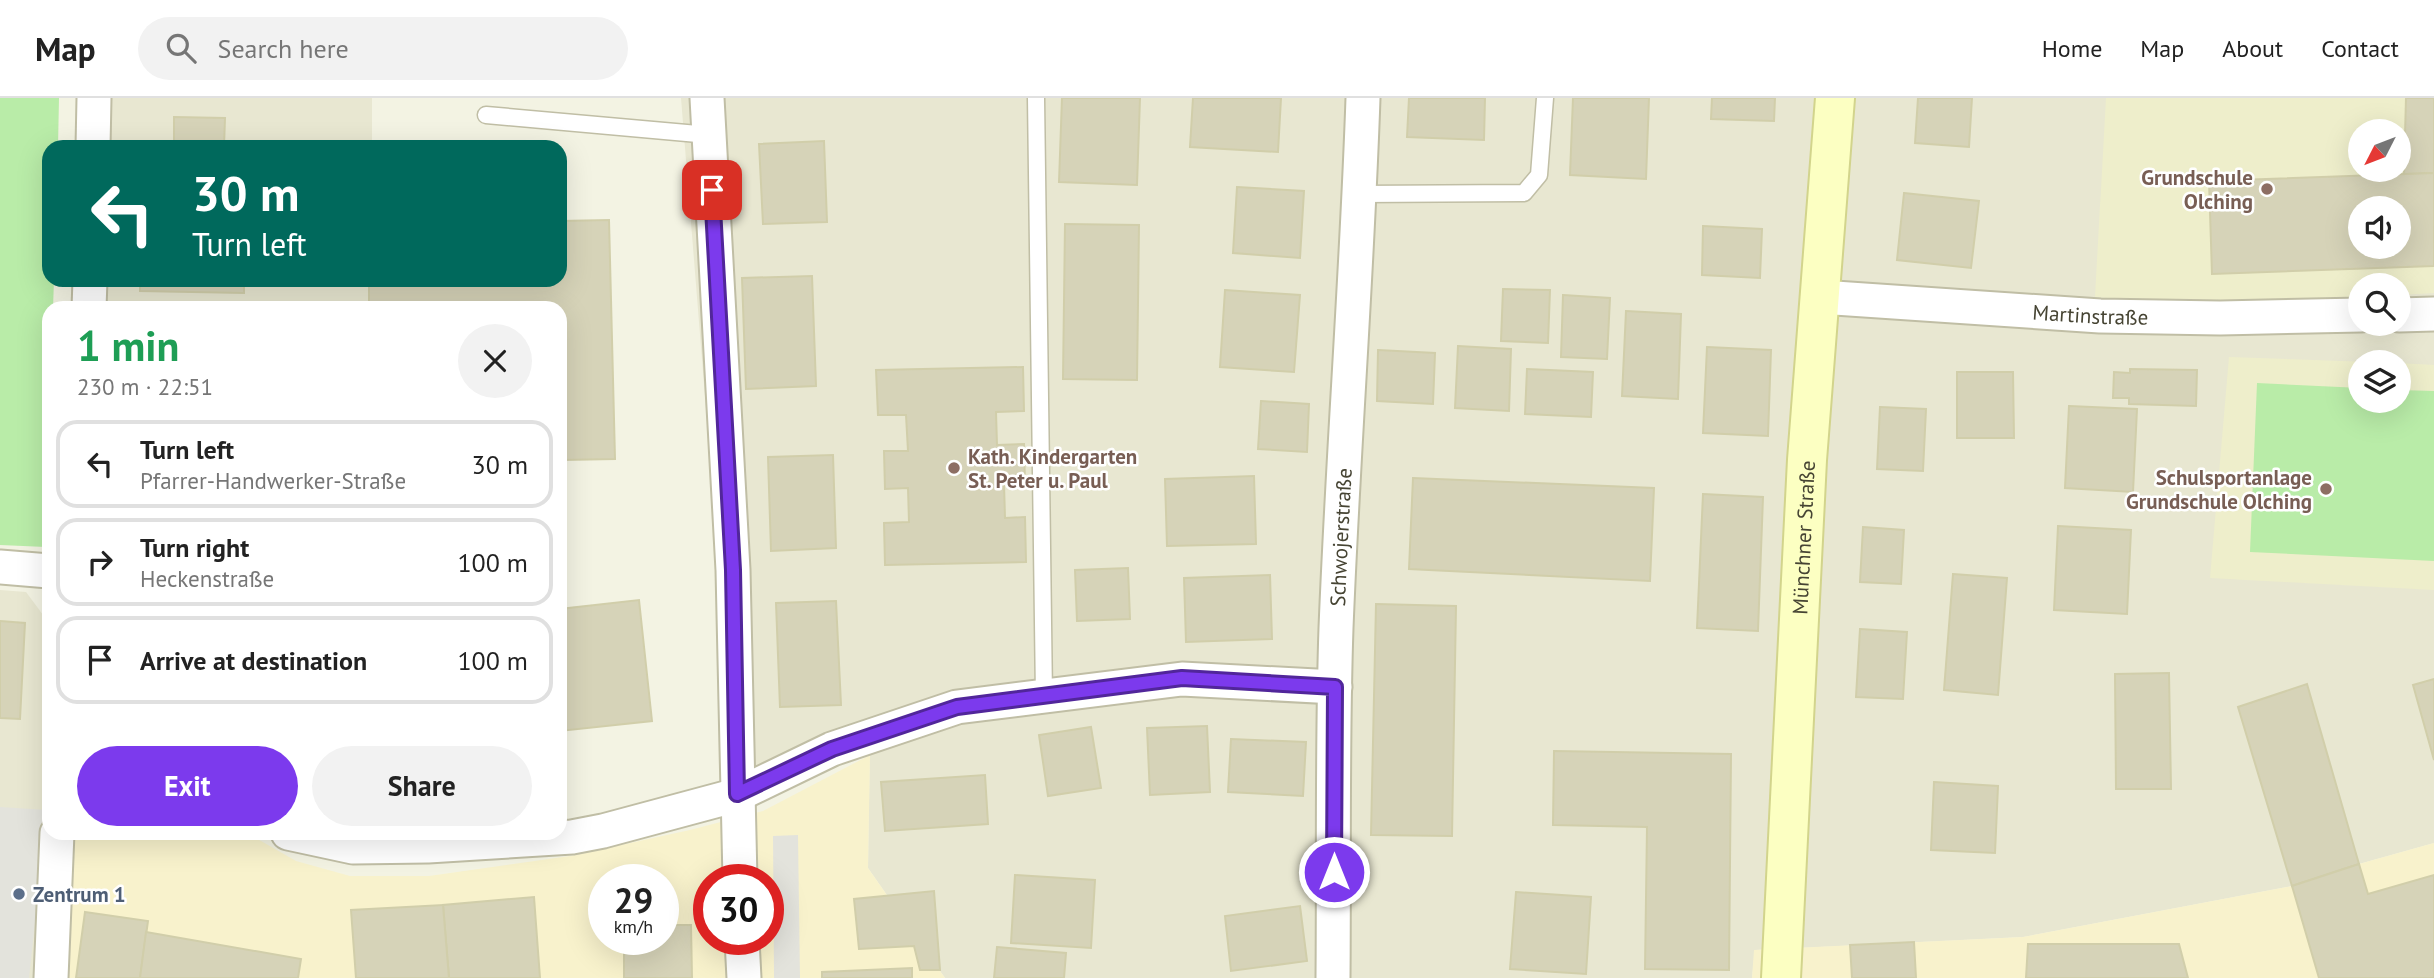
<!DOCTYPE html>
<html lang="en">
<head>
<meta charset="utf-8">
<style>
	:root { --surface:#fff; --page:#f2f2f2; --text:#222; --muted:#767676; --line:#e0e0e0; --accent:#7c3aed }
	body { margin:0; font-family:"PT Sans",sans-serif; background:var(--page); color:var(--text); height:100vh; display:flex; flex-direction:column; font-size:26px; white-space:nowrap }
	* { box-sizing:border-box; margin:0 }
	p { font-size:23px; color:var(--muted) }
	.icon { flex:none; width:38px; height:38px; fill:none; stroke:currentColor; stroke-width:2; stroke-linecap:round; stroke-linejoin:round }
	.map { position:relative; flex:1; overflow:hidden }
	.side { position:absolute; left:42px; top:203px; width:525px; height:539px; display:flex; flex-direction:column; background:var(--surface); border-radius:21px; box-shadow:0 7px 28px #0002 }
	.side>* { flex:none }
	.top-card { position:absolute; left:42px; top:42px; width:525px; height:147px; border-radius:21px; box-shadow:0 7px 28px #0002; background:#00695c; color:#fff; overflow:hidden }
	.needle { width:46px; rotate:228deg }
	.controls { position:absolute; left:2348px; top:21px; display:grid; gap:14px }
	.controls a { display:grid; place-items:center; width:63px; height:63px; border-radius:50%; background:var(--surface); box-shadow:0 7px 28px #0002; font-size:35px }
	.speed { position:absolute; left:588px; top:766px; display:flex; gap:14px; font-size:35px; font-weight:700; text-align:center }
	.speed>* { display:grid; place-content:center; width:91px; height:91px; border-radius:50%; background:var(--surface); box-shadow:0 7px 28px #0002; line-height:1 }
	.speed small { font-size:18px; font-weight:400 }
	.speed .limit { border:10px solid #d22; background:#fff; color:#111 }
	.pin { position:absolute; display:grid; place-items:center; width:60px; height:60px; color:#fff; margin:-30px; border-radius:14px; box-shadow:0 4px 10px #0006 }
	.me { position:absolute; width:77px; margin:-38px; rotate:0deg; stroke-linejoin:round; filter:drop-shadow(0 0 5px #0008) }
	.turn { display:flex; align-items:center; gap:24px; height:147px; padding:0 35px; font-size:32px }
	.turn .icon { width:91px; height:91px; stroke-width:2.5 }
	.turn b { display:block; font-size:49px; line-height:60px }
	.round { display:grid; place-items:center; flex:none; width:74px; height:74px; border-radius:37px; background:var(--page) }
	.overview { display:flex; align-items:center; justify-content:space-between; height:119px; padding:0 35px }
	h1 { font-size:42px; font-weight:700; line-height:52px; color:#1e9e55 }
	.primary-button { display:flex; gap:14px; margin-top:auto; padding:14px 35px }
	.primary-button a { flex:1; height:80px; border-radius:42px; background:var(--accent); color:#fff; font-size:28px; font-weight:700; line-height:80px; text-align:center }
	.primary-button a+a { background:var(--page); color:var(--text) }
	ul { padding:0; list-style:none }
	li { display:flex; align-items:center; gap:21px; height:88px; margin:0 14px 10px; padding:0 21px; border:4px solid var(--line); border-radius:21px }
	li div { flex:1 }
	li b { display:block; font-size:26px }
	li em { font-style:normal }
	header { display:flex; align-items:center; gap:42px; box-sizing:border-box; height:98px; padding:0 35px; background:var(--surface); border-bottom:2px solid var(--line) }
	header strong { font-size:33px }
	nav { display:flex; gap:38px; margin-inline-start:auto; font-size:24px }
	.search { width:490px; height:63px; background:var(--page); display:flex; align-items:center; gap:18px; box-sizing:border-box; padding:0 24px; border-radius:38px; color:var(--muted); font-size:26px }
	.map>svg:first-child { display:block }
	.residential { fill:#e8e7d1; fill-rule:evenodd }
	.commercial { fill:#f8f2cc; fill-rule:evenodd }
	.education { fill:#eeeecb; fill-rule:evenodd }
	.green { fill:#b9eca8 }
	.parking { fill:#e3e3dc }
	.building { fill:#d6d3b8; stroke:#d1ceaa; stroke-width:2; fill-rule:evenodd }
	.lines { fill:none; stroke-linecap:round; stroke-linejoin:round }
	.service-casing { stroke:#c0bea5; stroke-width:19 }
	.minor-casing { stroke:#c0bea5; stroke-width:37 }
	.secondary-casing { stroke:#d2d48c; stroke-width:42 }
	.service { stroke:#fff; stroke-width:16 }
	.minor { stroke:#fff; stroke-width:33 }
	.secondary { stroke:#fcffc2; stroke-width:38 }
	.route-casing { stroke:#51269a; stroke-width:18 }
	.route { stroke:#7c3aed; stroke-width:12 }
	.education-dot { fill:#8d6e63; stroke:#fff; stroke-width:2.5 }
	.service-dot { fill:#5c6f8a; stroke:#fff; stroke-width:2.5 }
	.labels { text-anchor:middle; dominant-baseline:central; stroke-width:5; stroke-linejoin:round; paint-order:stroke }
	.education-label { font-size:21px; font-weight:bold; fill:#785e54; stroke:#fff; text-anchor:end }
	.street-label { font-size:21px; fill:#464433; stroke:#fff }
	.service-label { font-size:21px; font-weight:bold; fill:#4e5e75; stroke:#fff; text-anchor:start }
</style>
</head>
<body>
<header>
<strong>Map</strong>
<div class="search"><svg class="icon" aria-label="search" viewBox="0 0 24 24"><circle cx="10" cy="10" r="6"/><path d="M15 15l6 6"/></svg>Search here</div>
<nav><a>Home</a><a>Map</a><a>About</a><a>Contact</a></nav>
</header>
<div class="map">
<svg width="2434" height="880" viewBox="0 0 2434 880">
	<rect width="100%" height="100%" fill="#f3f3e3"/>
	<g class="residential">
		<path d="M94,0H372V49H92Z"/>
		<path d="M681,0H2434V745L2359,766L2292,788L2023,839L1755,852L1752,880H945L868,770L870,639L737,697ZM2361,33H2399V72H2361ZM2361,110H2399V149H2361ZM2361,187H2399V226H2361ZM2361,264H2399V303H2361Z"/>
		<path d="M87,182H371V210H86Z"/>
		<path d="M0,492L26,494L49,525V686L34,880H0Z"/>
	</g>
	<g class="commercial">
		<path d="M870,657L868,770L945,880H64L68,735H247L296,763L350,778H429L570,758L690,732L763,713ZM604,782H663V842H604ZM709,782H768V842H709Z"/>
		<path d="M2434,745V880H1752L1754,852L2023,839L2292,788L2359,766Z"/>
	</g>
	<g class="education">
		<path d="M2106,0H2434V195L2399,197V187H2361V200L2216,209L2095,199ZM2361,33H2399V72H2361ZM2361,110H2399V149H2361Z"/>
		<path d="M2229,259L2368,264H2361V303H2399V265L2434,267V492L2210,480Z"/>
	</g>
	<g class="green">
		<path d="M0,0H59L58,49H49V182H54L53,210H49V346L46,449L0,447Z"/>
		<path d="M2257,285L2361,290V303H2399V292L2434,293V463L2250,454Z"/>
	</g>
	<g class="parking">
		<path d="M0,709L47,712L29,880H0Z"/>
		<path d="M798,737L800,880H774L773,738Z"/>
	</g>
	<g class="building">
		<path d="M1062,0H1140L1137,87L1059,84Z"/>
		<path d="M1193,0H1281L1278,54L1190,49Z"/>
		<path d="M1409,0H1485L1484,42L1407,39Z"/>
		<path d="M1573,0H1649L1646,81L1570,77Z"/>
		<path d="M1712,0H1775L1774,23L1711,21Z"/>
		<path d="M1918,0H1972L1969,49L1915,45Z"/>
		<path d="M2406,0H2434V75L2404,76Z"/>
		<path d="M174,19L225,20L224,49H174Z"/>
		<path d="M824,43L827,124L763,126L759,46Z"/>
		<path d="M2434,75V168L2212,176L2209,83ZM2361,110H2399V149H2361Z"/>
		<path d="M1237,89L1304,93L1300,160L1233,155Z"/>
		<path d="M1904,95L1979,103L1971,170L1897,162Z"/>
		<path d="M609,122L615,361L562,362V387H560V210H369V182H560V123Z"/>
		<path d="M1065,126L1139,127L1137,282L1063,281Z"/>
		<path d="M1703,128L1762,131L1760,180L1702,177Z"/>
		<path d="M812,178L816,288L746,291L742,180Z"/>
		<path d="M140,182H244V195L140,193Z"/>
		<path d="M1503,191L1550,192L1548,245L1501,243Z"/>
		<path d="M1225,192L1300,197L1294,274L1220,269Z"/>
		<path d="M1563,197L1610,200L1607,261L1561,259Z"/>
		<path d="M1626,213L1681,216L1678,301L1622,298Z"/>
		<path d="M1458,248L1511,251L1509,313L1455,310Z"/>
		<path d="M1707,249L1771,252L1768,338L1703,335Z"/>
		<path d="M1378,252L1435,255L1433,306L1377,303Z"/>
		<path d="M1023,269L1024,313L996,314L997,347L1024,346L1025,386H1004L1005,420L1025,419L1026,464L885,467L884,425L909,424L908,390L885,391L884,353H908L906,317H878L876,272Z"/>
		<path d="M1527,271L1593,274L1591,319L1525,316Z"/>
		<path d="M2130,271L2197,272L2196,308L2129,306V300H2113L2114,274L2130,275Z"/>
		<path d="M1957,274H2013L2014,340H1957Z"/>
		<path d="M1261,303L1309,306L1307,354L1258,351Z"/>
		<path d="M2069,308L2137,311L2133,394L2065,390Z"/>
		<path d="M1880,309L1926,311L1923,373L1877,371Z"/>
		<path d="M833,357L836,450L771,453L768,359Z"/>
		<path d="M1254,378L1256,446L1167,448L1165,381Z"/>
		<path d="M1413,380L1654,390L1650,483L1409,471Z"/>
		<path d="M1703,396L1763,399L1758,533L1697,530Z"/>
		<path d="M2058,428L2131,432L2127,516L2054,512Z"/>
		<path d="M1863,429L1904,432L1901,486L1860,484Z"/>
		<path d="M1128,470L1130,521L1077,523L1075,472Z"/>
		<path d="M1953,476L2007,480L1998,597L1944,592Z"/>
		<path d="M1270,477L1272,541L1186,544L1184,480Z"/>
		<path d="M639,502L652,623L560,633V511Z"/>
		<path d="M836,503L841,607L780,609L776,505Z"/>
		<path d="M1376,506L1456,508L1452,738L1371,737Z"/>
		<path d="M0,523L25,525L20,621L0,620Z"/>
		<path d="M1860,531L1907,534L1903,601L1856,599Z"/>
		<path d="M2169,575L2171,691H2116L2115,576Z"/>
		<path d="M2434,581V662L2413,587Z"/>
		<path d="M2307,586L2359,766L2292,788L2238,609Z"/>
		<path d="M1207,628L1210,694L1150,697L1147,630Z"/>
		<path d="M1091,629L1101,690L1048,698L1039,637Z"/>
		<path d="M1231,641L1306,644L1303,698L1228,694Z"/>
		<path d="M1554,653L1731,656L1729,872L1645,871L1647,729L1553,727Z"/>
		<path d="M985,677L988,726L885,733L881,684Z"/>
		<path d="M1934,684L1998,688L1995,755L1931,752Z"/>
		<path d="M2359,766L2368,796L2434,777V880H2319L2292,788Z"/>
		<path d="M1015,777L1095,782L1091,850L1011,845Z"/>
		<path d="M934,793L940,872H920L914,848L859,851L854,801Z"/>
		<path d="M1516,794L1591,799L1586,876L1510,871Z"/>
		<path d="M534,799L540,880H449L443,807Z"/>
		<path d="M443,807L449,880H356L351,812Z"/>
		<path d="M1300,808L1307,863L1231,873L1225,818Z"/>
		<path d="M85,814L148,823L140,880H76Z"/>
		<path d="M663,827H691L692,880H624V842H663Z"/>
		<path d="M146,834L301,861L298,880H140Z"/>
		<path d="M1914,844L1916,880H1852L1850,847Z"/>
		<path d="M2028,846H2179L2188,880H2026Z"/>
		<path d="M997,849L1066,855L1064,880H994Z"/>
		<path d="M912,870V880H822V874Z"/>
	</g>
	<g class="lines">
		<defs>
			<g id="service">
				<path d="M1036,0L1044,599"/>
				<path d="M486,17L709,37"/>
				<path d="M1360,96L1524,95L1539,77L1545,0"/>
			</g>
			<g id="minor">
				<path d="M707,0L733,472L740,782"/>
				<path d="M93,49L94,0"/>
				<path id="s1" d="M1820,199L2100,218L2220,220L2361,217"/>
				<path d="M89,210L90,182"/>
				<path d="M2399,217L2434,216"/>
				<path d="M0,469L49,473"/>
				<path d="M288,735L353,749L428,748L572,739L603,733L737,697L832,651L957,609L1182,581L1335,589"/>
				<path d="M742,842L744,880"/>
				<path d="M51,880L57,735"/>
				<path id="s2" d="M1333,880C1334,763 1332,646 1336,530C1343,353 1357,177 1363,0"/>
			</g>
			<g id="secondary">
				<path id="s3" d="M1781,880L1807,362L1835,0"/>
			</g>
		</defs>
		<use href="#service" class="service-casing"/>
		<use href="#minor" class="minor-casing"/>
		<use href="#secondary" class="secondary-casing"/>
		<use href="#service" class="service"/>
		<use href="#minor" class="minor"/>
		<use href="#secondary" class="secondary"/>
	</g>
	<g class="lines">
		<defs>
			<path id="route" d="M712,92L733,472L737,696L832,651L957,609L1182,580L1335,589L1334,774"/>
		</defs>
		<use href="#route" class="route-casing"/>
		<use href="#route" class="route"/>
	</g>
	<g class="education-dot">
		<circle cx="2267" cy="91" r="7"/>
		<circle cx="954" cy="370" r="7"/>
		<circle cx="2326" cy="391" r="7"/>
	</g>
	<circle class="service-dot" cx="19" cy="796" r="7"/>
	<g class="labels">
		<g class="education-label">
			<text x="2253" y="79">Grundschule<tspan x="2253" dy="24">Olching</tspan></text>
			<text x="968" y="358" text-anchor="start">Kath. Kindergarten<tspan x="968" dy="24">St. Peter u. Paul</tspan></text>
			<text x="2312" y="379">Schulsportanlage<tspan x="2312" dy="24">Grundschule Olching</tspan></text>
		</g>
		<g class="street-label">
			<text stroke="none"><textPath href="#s1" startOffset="271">Martinstraße</textPath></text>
			<text stroke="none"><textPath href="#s2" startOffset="441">Schwojerstraße</textPath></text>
			<text stroke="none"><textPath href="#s3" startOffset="441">Münchner Straße</textPath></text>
		</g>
		<g class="service-label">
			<text x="33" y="796">Zentrum 1</text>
		</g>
	</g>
</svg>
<div class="controls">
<a><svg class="needle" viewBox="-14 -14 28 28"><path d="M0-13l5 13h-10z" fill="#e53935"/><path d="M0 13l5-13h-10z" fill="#767676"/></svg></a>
<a><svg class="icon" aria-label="sound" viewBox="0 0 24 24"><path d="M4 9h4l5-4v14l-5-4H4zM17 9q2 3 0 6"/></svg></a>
<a><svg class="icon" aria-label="search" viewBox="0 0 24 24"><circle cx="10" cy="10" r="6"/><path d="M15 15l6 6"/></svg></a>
<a><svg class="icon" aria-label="layers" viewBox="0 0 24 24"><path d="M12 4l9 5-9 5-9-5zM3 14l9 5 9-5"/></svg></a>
</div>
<div class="speed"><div>29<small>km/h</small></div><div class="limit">30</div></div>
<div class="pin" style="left:712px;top:92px;background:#d93025"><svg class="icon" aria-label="arrive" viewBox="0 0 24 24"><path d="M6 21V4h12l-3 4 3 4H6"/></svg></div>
<svg class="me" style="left:1334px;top:774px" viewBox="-20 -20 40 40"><circle r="17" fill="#7c3aed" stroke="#fff" stroke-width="3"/><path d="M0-11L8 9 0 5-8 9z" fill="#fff"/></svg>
<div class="top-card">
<div class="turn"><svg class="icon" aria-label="left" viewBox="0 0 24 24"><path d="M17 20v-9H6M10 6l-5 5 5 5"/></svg><div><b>30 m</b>Turn left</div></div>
</div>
<section class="side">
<div class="overview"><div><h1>1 min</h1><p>230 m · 22:51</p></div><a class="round"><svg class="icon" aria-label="close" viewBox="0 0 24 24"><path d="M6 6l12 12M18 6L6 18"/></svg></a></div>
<ul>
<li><svg class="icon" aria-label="left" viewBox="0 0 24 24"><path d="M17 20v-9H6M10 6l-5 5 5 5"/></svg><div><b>Turn left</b><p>Pfarrer-Handwerker-Straße</p></div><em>30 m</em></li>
<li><svg class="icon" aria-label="right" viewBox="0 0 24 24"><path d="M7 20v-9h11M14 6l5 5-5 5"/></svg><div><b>Turn right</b><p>Heckenstraße</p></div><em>100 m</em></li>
<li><svg class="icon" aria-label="arrive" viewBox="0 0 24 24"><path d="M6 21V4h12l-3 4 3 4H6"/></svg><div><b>Arrive at destination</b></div><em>100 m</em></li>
</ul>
<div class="primary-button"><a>Exit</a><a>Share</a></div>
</section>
</div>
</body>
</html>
